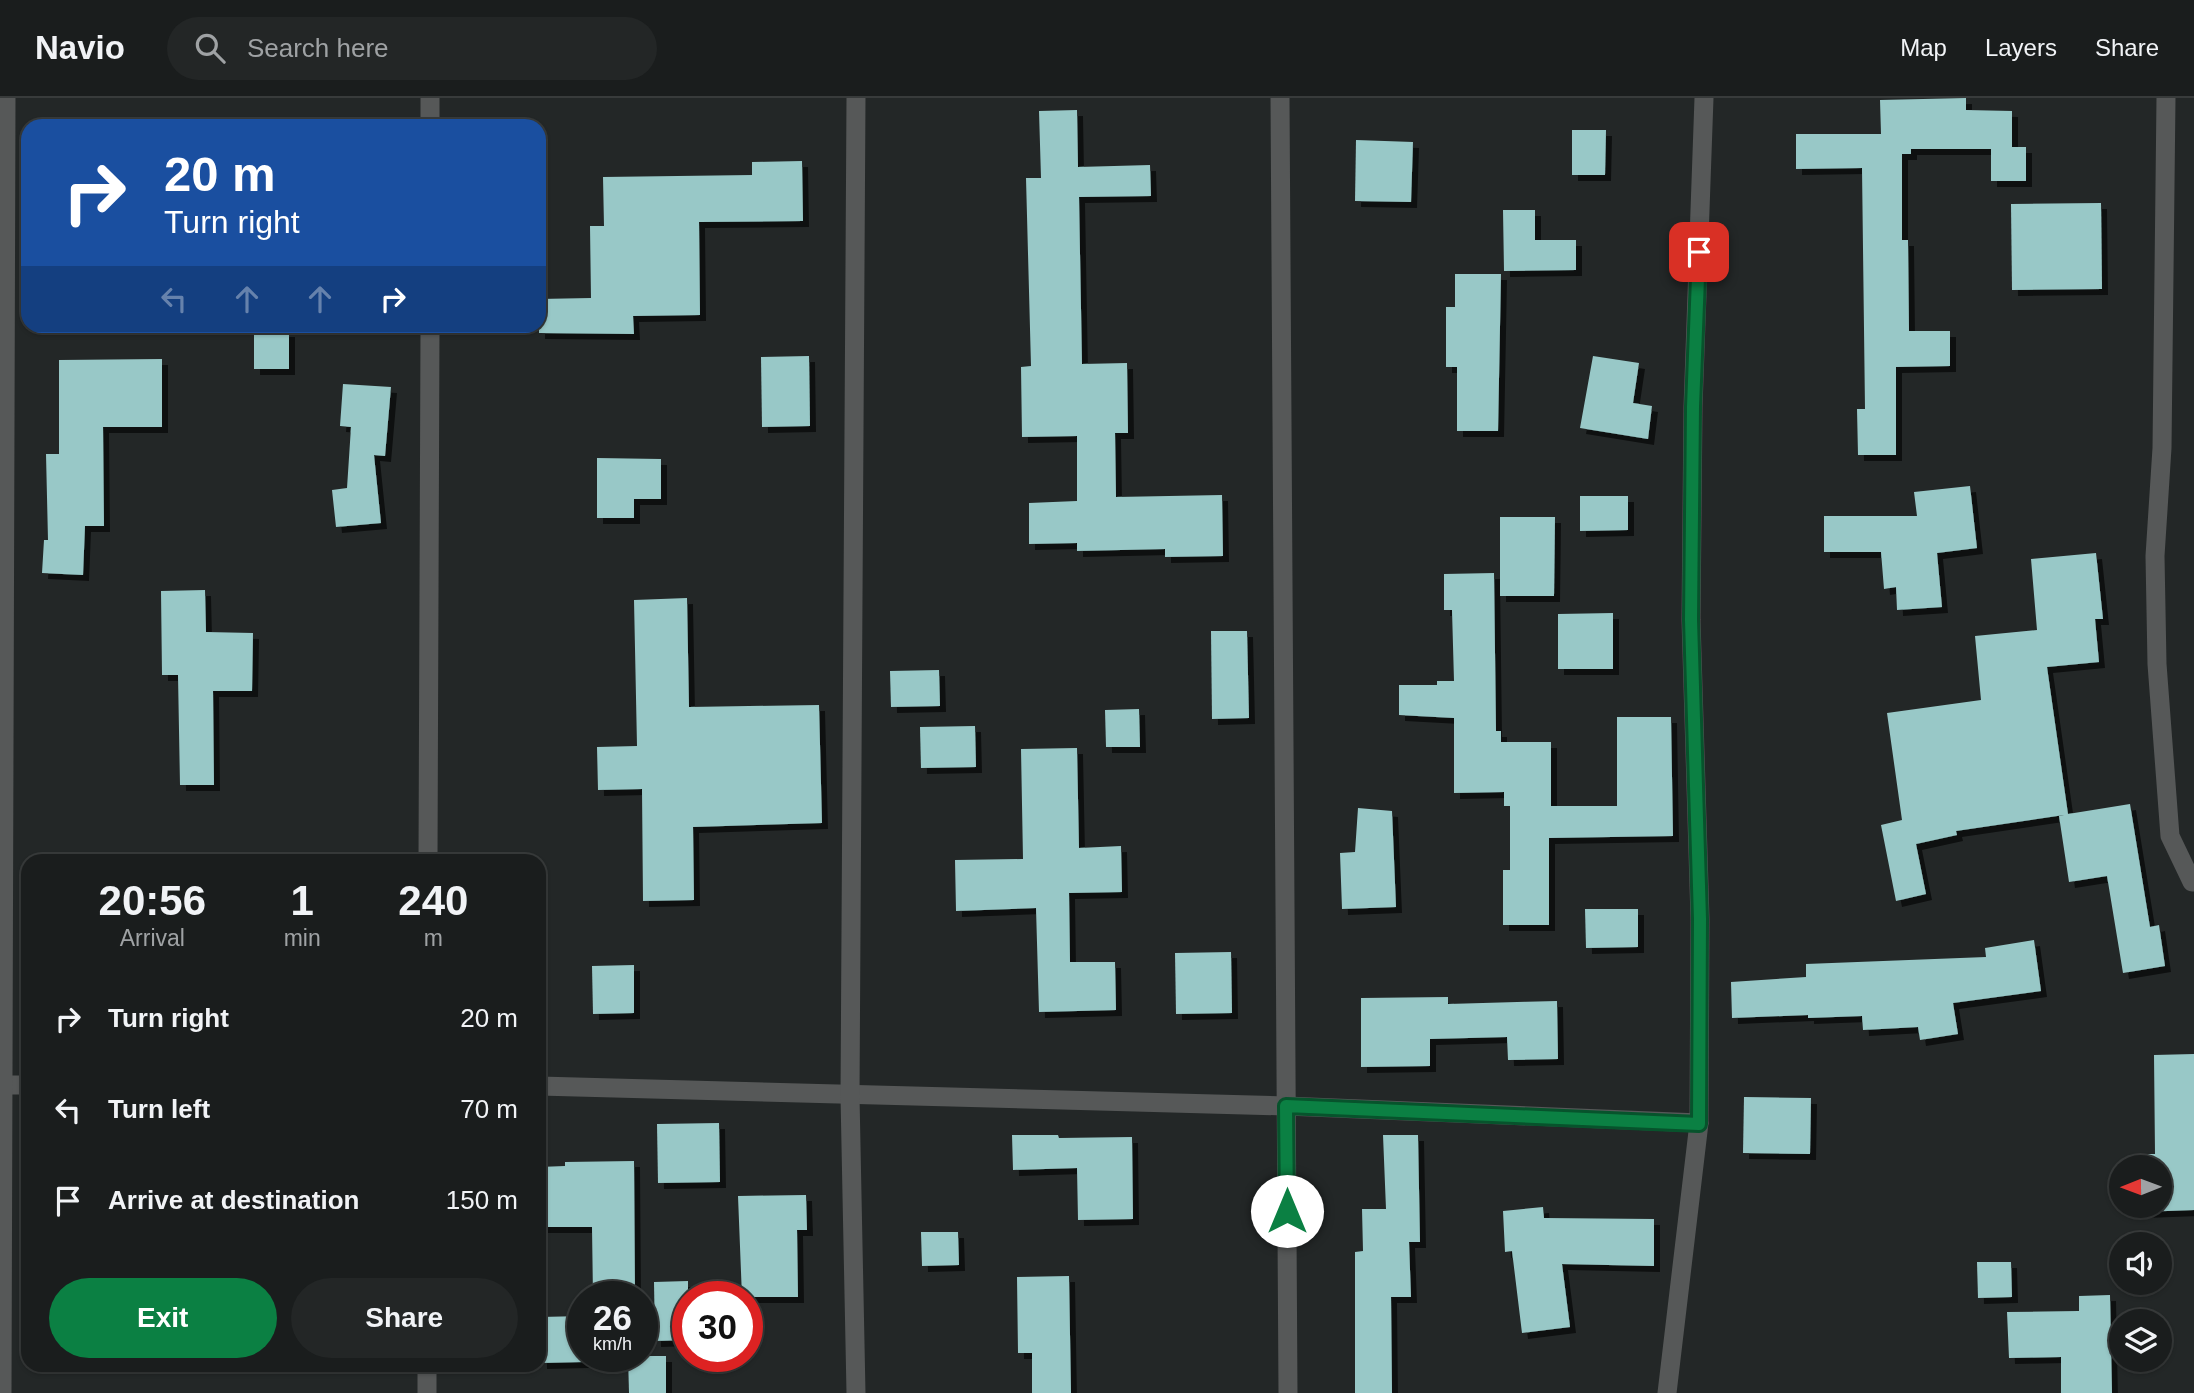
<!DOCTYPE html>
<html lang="en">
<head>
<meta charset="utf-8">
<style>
	:root { --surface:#1a1d1d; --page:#232626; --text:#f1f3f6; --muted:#9fa2a4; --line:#383b3b; --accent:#0b8043 }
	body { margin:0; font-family:Helvetica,sans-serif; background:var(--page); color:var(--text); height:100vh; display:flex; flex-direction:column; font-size:26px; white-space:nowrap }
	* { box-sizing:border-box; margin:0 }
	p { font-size:23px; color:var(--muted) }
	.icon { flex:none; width:38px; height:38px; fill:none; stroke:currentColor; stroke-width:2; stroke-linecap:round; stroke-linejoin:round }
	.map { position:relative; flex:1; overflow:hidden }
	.sheet { position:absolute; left:21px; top:756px; width:525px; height:518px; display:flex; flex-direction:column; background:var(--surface); border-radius:21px; box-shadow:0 2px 5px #0004,0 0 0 2px var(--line) }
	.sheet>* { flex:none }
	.banner { position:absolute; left:21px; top:21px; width:525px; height:214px; border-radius:21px; box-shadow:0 2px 5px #0004,0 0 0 2px var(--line); background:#1a4fa0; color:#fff; overflow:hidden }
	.needle { width:46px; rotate:269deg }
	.controls { position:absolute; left:2109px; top:1057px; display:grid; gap:14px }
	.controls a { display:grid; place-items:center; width:63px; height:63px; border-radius:50%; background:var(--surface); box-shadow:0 2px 5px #0004,0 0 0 2px var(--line); font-size:35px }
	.speed { position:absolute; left:567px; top:1183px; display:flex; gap:14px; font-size:35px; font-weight:700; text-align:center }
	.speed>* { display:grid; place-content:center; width:91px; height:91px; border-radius:50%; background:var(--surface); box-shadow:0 2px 5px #0004,0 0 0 2px var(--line); line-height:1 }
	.speed small { font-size:18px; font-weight:400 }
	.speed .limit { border:10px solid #d22; background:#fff; color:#111 }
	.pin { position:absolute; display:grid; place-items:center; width:60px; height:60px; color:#fff; margin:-30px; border-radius:14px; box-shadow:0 4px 10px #0006 }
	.me { position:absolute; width:77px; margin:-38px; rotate:0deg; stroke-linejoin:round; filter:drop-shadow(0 0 5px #0008) }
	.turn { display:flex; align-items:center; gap:24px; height:147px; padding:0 28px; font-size:32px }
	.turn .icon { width:91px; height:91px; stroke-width:2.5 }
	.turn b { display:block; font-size:49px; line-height:60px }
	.lanes { display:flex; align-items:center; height:66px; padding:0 28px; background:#0003; justify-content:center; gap:35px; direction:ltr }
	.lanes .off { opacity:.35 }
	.eta { display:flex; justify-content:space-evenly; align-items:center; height:119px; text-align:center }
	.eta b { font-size:42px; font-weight:600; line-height:49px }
	.cta { display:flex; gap:14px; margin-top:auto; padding:14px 28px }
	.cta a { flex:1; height:80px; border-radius:42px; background:var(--accent); color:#fff; font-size:28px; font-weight:600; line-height:80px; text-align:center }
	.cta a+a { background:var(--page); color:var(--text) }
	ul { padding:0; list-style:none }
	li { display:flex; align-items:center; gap:21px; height:91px; padding:0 28px }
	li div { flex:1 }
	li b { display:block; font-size:26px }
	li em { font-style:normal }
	header { display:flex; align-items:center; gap:42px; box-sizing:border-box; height:98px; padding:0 35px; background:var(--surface); border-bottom:2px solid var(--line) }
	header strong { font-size:33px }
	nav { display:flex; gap:38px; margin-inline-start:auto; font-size:24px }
	.search { width:490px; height:63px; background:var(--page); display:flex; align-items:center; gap:18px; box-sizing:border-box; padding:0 24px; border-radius:38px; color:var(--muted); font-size:26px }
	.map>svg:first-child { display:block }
	.building { fill:#98c8c7; filter:url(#shadow) }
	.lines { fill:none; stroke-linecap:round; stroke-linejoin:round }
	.minor { stroke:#565858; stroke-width:19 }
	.route-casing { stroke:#07532c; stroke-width:18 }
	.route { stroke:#0b8043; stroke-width:12 }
</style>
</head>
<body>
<header>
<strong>Navio</strong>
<div class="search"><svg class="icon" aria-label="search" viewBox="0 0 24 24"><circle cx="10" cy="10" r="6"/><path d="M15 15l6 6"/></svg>Search here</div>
<nav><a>Map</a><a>Layers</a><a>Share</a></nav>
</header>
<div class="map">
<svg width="2194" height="1295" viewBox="0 0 2194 1295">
	<defs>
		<filter id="shadow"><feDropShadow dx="6" dy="6" stdDeviation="0" flood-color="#0009"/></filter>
	</defs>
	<rect width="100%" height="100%" fill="#232727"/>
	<g class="building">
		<path d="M1966,0V12L2012,13V49H2026V83H1991V51H1911V56H1902V142H1908L1909,233H1950V268L1896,269V357H1858L1857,311H1865L1862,70L1796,71V36H1881L1880,2Z"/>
		<path d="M1077,12L1078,69L1150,67L1151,98L1079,99L1082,266L1127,265L1128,335H1115L1116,399L1222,397L1223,458L1165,459V451L1077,453V445L1029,446V405L1077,403V338L1022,339L1021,269L1031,268L1026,80H1041L1039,13Z"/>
		<path d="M1572,32H1606L1605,77H1572Z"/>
		<path d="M1356,42L1413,44L1411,104L1355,103Z"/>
		<path d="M802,63L803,123L699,124L700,217L633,218L634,236L539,235V201L591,200L590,128H604L603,79L752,77V64Z"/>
		<path d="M2101,105L2102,191L2012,192L2011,106Z"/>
		<path d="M1503,112H1535V142H1576V172L1504,173Z"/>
		<path d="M1455,176H1501L1498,333H1457V269H1446V209H1455Z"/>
		<rect x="254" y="233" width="35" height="38"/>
		<path d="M809,258L810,328L762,329L761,259Z"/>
		<path d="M1593,258L1639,265L1633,305L1652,308L1648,341L1580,330Z"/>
		<path d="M162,261V329H103L104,428H85L83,477L42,475L44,442H48L46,356H59V262Z"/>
		<path d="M343,286L391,289L385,358L374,357L381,425L336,429L332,392L347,390L351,329L340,328Z"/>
		<path d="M597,360L661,361V401H634V420H597Z"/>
		<path d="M1970,388L1977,450L1937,455L1942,509L1897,512L1896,489L1884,491L1881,454H1824V418H1917L1914,394Z"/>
		<path d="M1580,398H1628V432L1580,433Z"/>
		<path d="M1500,419H1555L1554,498H1500Z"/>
		<path d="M2096,455L2103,521H2095L2099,564L2047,569L2068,716L2130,706L2150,829L2159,827L2165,868L2123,875L2107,778L2069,784L2059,718L2064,717L1956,733L1957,737L1916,746L1926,796L1896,803L1881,727L1902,722L1887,615L1981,602L1975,538L2037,532L2031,461Z"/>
		<path d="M1494,475L1496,633H1501V644H1551V708H1617V619H1671L1673,738L1549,740V827H1503V772H1510V708H1504V694L1454,695V620L1399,617V587H1437V583H1454L1452,512H1444V476Z"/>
		<path d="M205,492L206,534L253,535L252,593H213L214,687H180L178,577H162L161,493Z"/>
		<path d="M687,500L689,609L819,607L822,725L693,729L694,802L643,803L642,691L598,692L597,649L637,648L634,502Z"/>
		<path d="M1613,515V571H1558V516Z"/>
		<path d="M1211,533H1247L1249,620L1212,621Z"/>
		<path d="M939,572L940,608L891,609L890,573Z"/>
		<path d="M1139,611L1140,649H1106L1105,612Z"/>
		<path d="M975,628L976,669L921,670L920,629Z"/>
		<path d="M1077,650L1079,750L1121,748L1122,794L1069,795L1070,864H1115L1116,912L1039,914L1036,810L956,813L955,762L1023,761L1021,651Z"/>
		<path d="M1358,710L1392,713L1396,809L1342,811L1340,755L1355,754Z"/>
		<path d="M1585,811H1638V849L1586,850Z"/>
		<path d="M2034,842L2041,893L1953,905L1958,936L1920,942L1918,929L1863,932L1862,918L1808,920V917L1732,920L1731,884L1806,879V866L1986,859L1985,850Z"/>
		<path d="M1231,854L1232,915L1176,916L1175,855Z"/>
		<path d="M634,867V915L593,916L592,868Z"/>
		<path d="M1448,899V906L1557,903L1558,961L1508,962L1507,939L1430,941V968L1361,969V900Z"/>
		<path d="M2194,956V1112L2140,1114V1108H2160V1069H2139L2138,1056H2155L2154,957Z"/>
		<path d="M1744,999L1811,1000L1810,1056L1743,1055Z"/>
		<path d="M719,1025L720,1084L658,1085L657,1026Z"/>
		<path d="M1012,1037H1058L1059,1040L1132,1039L1133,1121L1078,1122L1077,1070L1013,1072Z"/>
		<path d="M1383,1037H1418L1420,1144H1409L1411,1199H1391L1392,1295H1355V1154L1363,1153L1362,1111H1386Z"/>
		<path d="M634,1063L635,1199H593L592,1129H539V1069L565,1068V1064Z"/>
		<path d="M806,1097L807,1132H797L798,1199H742L738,1098Z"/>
		<path d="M1543,1109L1544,1120L1654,1121V1168L1562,1166L1570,1229L1522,1235L1512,1153L1505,1154L1503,1113Z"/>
		<path d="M921,1134H958L959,1167L922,1168Z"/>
		<path d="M1977,1164H2011L2012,1199L1978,1200Z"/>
		<path d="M1069,1178L1071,1295H1032V1255H1018L1017,1179Z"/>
		<path d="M688,1183V1242L655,1243L654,1184Z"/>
		<path d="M2110,1197L2112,1295H2061V1259L2009,1260L2007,1214L2079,1213V1198Z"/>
		<path d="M583,1218V1264L541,1265L540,1219Z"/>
		<path d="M628,1258H666V1295H629Z"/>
	</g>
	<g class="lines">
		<g class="minor">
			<path d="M1280,0L1288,1295"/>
			<path d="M2166,0L2162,350L2155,458L2157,566L2170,738L2192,784H2194"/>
			<path d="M430,28V0"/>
			<path d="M428,763L430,228"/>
			<path d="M0,987H28"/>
			<path d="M539,988L1286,1008L1699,1025"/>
			<path d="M427,1267V1295"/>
			<path d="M2,1295L6,0"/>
			<path d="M856,1295L850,998L856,0"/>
			<path d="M1667,1295L1699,1025L1700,821L1691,522L1693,309L1704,0"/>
		</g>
	</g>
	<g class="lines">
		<defs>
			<path id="route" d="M1287,1113L1286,1008L1699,1026L1700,821L1691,522L1693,309L1699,154"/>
		</defs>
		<use href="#route" class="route-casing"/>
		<use href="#route" class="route"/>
	</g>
</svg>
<div class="controls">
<a><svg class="needle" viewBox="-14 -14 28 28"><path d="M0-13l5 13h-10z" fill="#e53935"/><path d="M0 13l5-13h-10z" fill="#9fa2a4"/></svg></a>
<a><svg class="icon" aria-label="sound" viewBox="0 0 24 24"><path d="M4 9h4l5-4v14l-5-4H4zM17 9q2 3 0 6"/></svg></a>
<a><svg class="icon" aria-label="layers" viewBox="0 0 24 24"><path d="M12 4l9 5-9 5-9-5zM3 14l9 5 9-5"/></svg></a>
</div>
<div class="speed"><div>26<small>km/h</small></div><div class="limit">30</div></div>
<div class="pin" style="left:1699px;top:154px;background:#d93025"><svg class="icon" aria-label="arrive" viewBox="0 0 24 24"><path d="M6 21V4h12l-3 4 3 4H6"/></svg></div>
<svg class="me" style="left:1287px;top:1113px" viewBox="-20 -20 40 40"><circle r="19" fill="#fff"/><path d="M0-13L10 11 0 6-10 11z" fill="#0b8043"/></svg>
<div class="banner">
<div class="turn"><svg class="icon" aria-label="right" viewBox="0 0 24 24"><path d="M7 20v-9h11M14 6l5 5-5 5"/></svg><div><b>20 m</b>Turn right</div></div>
<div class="lanes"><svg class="icon off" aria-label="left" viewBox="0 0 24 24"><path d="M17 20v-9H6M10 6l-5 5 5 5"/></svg><svg class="icon off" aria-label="ahead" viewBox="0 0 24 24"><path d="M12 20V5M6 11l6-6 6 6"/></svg><svg class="icon off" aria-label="ahead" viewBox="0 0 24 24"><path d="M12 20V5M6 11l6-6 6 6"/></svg><svg class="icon" aria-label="right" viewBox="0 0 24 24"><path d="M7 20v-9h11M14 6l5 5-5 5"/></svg></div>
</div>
<section class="sheet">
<div class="eta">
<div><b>20:56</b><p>Arrival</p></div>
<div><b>1</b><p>min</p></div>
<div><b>240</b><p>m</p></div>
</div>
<ul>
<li><svg class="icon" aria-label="right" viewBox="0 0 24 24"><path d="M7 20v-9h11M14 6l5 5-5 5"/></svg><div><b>Turn right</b></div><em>20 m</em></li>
<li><svg class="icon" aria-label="left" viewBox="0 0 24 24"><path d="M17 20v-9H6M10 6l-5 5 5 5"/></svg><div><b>Turn left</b></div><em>70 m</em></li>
<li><svg class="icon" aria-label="arrive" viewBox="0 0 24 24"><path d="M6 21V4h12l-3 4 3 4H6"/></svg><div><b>Arrive at destination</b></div><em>150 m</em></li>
</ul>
<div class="cta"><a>Exit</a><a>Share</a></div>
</section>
</div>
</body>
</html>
